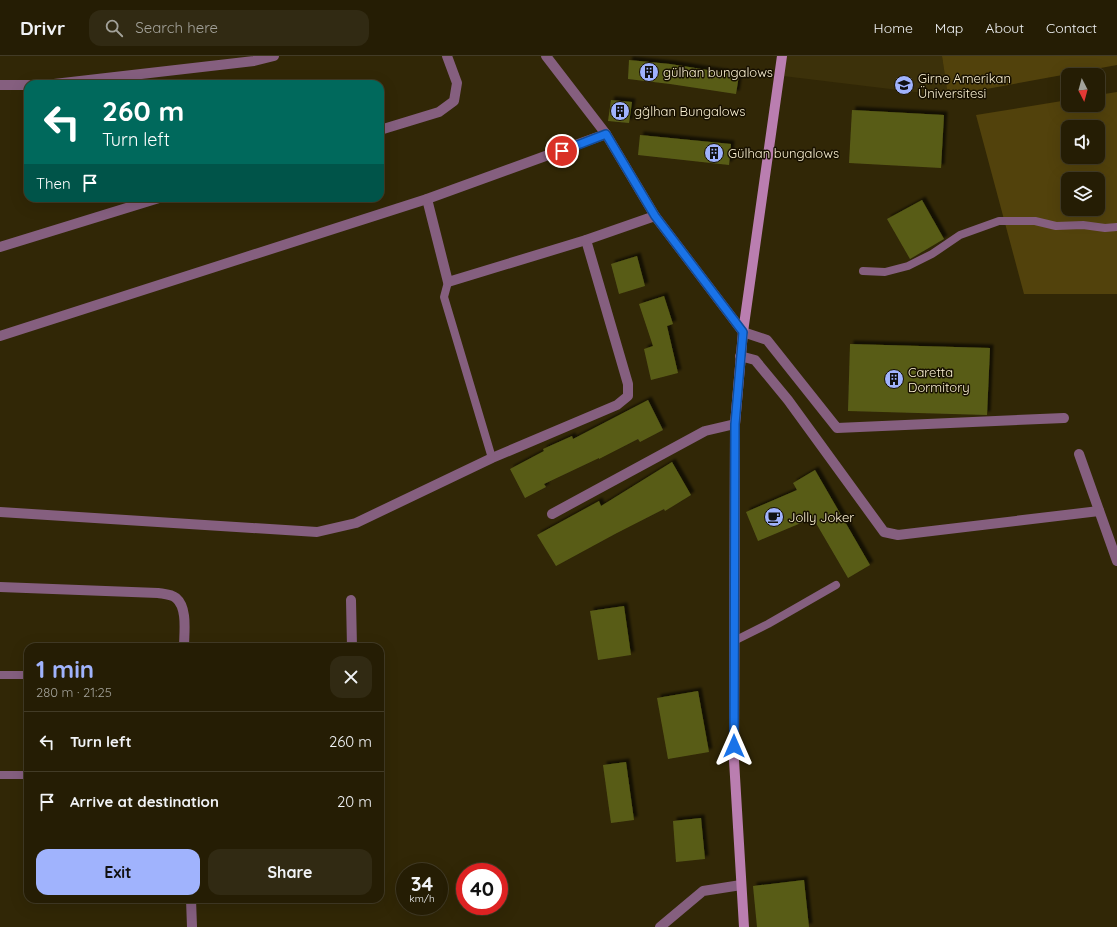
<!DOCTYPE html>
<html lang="en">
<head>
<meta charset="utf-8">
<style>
	:root { --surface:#251d04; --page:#312a13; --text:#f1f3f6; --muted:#a3a29a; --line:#423b26; --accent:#a0b3fd }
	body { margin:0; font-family:Quicksand,sans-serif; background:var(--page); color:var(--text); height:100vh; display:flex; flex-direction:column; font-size:15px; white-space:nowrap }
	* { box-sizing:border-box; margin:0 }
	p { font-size:13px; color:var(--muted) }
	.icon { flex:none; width:22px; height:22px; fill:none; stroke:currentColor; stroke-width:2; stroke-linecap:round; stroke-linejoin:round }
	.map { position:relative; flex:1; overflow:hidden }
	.side { position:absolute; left:24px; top:587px; width:360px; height:260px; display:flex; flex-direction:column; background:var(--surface); border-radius:12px; box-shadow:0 4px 16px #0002,0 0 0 1px var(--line) }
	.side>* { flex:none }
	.guide { position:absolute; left:24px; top:24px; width:360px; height:122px; border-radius:12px; box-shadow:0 4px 16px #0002,0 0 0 1px var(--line); background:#00695c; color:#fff; overflow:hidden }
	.needle { width:26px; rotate:174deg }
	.tools { position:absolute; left:1061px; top:12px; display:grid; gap:8px }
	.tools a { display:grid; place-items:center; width:44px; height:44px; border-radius:8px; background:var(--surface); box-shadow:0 4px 16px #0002,0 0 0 1px var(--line); font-size:20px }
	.speed { position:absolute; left:396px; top:807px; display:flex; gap:8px; font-size:20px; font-weight:700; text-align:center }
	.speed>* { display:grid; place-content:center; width:52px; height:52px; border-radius:50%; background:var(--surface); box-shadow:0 4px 16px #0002,0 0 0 1px var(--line); line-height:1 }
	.speed small { font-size:10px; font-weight:400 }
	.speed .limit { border:6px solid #d22; background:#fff; color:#111 }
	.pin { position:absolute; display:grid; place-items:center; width:34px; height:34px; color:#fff; margin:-17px; border:2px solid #fff; border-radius:50%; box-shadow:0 1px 4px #0007 }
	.me { position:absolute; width:44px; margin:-22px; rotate:0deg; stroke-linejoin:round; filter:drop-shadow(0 0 3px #0008) }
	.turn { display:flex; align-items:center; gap:14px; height:84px; padding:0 12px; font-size:18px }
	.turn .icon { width:52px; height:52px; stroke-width:2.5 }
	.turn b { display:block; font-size:28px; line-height:34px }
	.then { display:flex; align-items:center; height:38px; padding:0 12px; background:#0003; gap:8px; font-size:15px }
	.round { display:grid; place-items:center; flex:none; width:42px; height:42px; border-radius:12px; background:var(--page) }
	.head { display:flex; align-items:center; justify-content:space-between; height:68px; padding:0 12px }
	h1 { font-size:24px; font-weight:700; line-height:30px; color:var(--accent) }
	.cta { display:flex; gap:8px; margin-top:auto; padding:8px 12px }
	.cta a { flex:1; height:46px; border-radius:12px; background:var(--accent); color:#111; font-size:16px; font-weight:700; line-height:46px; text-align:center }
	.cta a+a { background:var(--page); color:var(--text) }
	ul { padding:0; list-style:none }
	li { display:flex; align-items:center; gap:12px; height:60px; padding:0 12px; border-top:1px solid var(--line) }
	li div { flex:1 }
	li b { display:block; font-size:15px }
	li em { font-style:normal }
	header { display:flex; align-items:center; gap:24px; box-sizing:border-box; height:56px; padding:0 20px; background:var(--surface); border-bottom:1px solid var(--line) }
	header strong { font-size:19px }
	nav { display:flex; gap:22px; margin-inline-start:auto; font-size:14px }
	.search { width:280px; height:36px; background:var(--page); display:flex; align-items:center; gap:10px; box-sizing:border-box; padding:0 14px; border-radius:12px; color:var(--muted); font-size:15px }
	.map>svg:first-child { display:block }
	.built { fill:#3c310a }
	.green { fill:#52420c; fill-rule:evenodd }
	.building { fill:#585c18; filter:url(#shadow) }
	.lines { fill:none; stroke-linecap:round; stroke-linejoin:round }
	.lane { stroke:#855f7f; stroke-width:8 }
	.street { stroke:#855f7f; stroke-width:10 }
	.secondary { stroke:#ba7eb0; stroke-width:10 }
	.route-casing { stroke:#114b97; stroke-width:10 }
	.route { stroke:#1a73e8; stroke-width:7 }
	.labels { text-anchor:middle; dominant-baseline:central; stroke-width:3; stroke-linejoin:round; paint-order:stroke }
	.poi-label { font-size:13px; fill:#fcf2d3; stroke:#171000; text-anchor:start }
</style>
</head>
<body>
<header>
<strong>Drivr</strong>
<div class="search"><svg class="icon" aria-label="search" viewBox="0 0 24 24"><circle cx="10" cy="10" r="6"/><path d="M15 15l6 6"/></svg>Search here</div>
<nav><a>Home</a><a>Map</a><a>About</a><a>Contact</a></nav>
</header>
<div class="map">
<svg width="1117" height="871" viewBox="0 0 1117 871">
	<defs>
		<filter id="shadow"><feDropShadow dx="3.5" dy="-3.5" stdDeviation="1" flood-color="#0009"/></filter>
	</defs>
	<rect width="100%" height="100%" fill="#312706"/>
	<path class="built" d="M778,0H942L948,40L775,19Z"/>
	<g class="green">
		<path d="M942,0H1117V9L948,40Z"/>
		<path d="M1117,36V238H1024L976,59L1068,44V49H1098V39ZM1068,71H1098V101H1068ZM1068,123H1098V153H1068Z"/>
	</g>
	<g class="building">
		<path d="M629,4L670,8L739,19L736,38L670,28L628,23Z"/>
		<path d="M611,44L632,46L629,67L608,65Z"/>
		<path d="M852,54L944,59L941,112L849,107Z"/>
		<path d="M640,79L731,88L729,109L638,99Z"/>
		<path d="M922,144L944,183L910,203L887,163Z"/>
		<path d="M637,200L645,230L619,238L611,208Z"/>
		<path d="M664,240L673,268L667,270L678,317L651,324L644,293L653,290L639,248Z"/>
		<path d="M850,288L990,292L987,359L848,355Z"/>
		<path d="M648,344L663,374L640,386L638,383L599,403V402L544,428L546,431L525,442L510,413L544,395L543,393L572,380L573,383Z"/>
		<path d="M672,406L691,439L665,455L664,453L615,478L556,510L537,479L599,445L601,450Z"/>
		<path d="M815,414L870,509L848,522L813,462L758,485L746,456L797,434L793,427Z"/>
		<path d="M624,550L631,599L598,604L590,555Z"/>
		<path d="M698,635L709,696L668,703L657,642Z"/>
		<path d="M626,706L634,764L611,767L603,709Z"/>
		<path d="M701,762L705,803L676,806L673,765Z"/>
		<path d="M804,824L809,871H757L753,830Z"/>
	</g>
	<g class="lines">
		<g class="lane">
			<path d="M863,215L885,216L908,210L932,198L960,179L999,165H1035L1056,170L1083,169L1105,172L1117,171"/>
			<path d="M448,226L444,241L492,402"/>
			<path d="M734,585L768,568L836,529"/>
			<path d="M0,619H28"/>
			<path d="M0,719H28"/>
		</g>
		<g class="street">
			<path d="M546,0L606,78L655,160L743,276L767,284L837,372L1064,362"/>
			<path d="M54,28L254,5L274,0"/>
			<path d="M0,29H28"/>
			<path d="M380,74L439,56L454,45L457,27L447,0"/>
			<path d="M427,143L448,226L586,184L655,160"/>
			<path d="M0,191L159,142"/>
			<path d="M0,280L427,143L606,78"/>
			<path d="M740,300L755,304L788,344L884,476L898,479L1099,455"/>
			<path d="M1079,398L1117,505"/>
			<path d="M0,456L317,476L356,467L492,402L617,349L628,340V328L586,184"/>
			<path d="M552,458L705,375L735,368"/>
			<path d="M0,531L158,537C164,538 171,538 176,542C188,552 184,577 184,591"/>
			<path d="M351,544L352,591"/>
			<path d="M191,843L192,871"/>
			<path d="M660,871L703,835L741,829"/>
		</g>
		<path class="secondary" d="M744,871L734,704L735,368L743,276L782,0"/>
	</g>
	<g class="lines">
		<defs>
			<path id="route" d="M562,95L606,78L655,160L743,276L735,368L734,690"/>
		</defs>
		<use href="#route" class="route-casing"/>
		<use href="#route" class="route"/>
	</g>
	<defs>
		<symbol id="building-disc" viewBox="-11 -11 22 22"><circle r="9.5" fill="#a0b3fd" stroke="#171000"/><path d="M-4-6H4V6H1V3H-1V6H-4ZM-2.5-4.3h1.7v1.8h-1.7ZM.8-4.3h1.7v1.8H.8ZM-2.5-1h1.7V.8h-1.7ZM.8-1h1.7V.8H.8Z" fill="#111"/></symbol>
		<symbol id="university-disc" viewBox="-11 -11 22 22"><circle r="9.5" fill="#a0b3fd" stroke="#171000"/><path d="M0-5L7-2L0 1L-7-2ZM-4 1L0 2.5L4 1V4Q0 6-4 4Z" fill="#111"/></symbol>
		<symbol id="cafe-disc" viewBox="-11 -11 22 22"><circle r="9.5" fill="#a0b3fd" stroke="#171000"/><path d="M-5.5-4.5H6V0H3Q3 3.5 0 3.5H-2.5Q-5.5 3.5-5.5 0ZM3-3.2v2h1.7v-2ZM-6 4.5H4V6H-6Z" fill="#111"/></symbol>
	</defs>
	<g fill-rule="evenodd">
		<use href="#building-disc" x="638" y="5" width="22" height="22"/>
		<use href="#university-disc" x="893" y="18" width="22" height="22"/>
		<use href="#building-disc" x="609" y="44" width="22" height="22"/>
		<use href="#building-disc" x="703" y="86" width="22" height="22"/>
		<use href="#building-disc" x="883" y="312" width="22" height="22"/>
		<use href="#cafe-disc" x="763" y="450" width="22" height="22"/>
	</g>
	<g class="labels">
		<g class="poi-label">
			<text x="663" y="16">gülhan bungalows</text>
			<text x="918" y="22">Girne Amerikan<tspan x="918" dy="15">Üniversitesi</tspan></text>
			<text x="634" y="55">gğlhan Bungalows</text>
			<text x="728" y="97">Gülhan bungalows</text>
			<text x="908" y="316">Caretta<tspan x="908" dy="15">Dormitory</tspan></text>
			<text x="788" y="461">Jolly Joker</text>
		</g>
	</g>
</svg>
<div class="tools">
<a><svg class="needle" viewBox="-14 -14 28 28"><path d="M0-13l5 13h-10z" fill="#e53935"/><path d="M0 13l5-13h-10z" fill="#a3a29a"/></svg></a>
<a><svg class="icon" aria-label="sound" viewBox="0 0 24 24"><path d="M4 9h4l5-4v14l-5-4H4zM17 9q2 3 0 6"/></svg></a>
<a><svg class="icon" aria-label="layers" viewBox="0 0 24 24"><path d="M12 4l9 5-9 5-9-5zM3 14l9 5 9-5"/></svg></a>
</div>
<div class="speed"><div>34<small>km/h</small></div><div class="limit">40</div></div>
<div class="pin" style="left:562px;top:95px;background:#d93025"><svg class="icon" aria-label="arrive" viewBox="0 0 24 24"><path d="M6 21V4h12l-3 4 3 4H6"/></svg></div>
<svg class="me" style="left:734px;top:690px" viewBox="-20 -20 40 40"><path d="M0-17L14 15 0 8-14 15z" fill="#1a73e8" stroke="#fff" stroke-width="4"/></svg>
<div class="guide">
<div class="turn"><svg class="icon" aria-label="left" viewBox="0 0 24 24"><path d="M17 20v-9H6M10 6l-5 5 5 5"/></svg><div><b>260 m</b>Turn left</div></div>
<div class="then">Then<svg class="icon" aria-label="arrive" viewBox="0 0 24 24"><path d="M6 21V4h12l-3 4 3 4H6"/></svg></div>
</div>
<section class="side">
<div class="head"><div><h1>1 min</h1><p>280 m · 21:25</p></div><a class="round"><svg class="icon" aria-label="close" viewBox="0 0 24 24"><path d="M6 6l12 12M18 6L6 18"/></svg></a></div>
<ul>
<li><svg class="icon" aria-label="left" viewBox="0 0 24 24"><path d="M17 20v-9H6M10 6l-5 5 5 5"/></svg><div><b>Turn left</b></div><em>260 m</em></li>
<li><svg class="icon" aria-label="arrive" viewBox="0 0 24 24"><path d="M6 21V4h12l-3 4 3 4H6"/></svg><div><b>Arrive at destination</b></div><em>20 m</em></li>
</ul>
<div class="cta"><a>Exit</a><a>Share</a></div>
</section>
</div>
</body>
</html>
